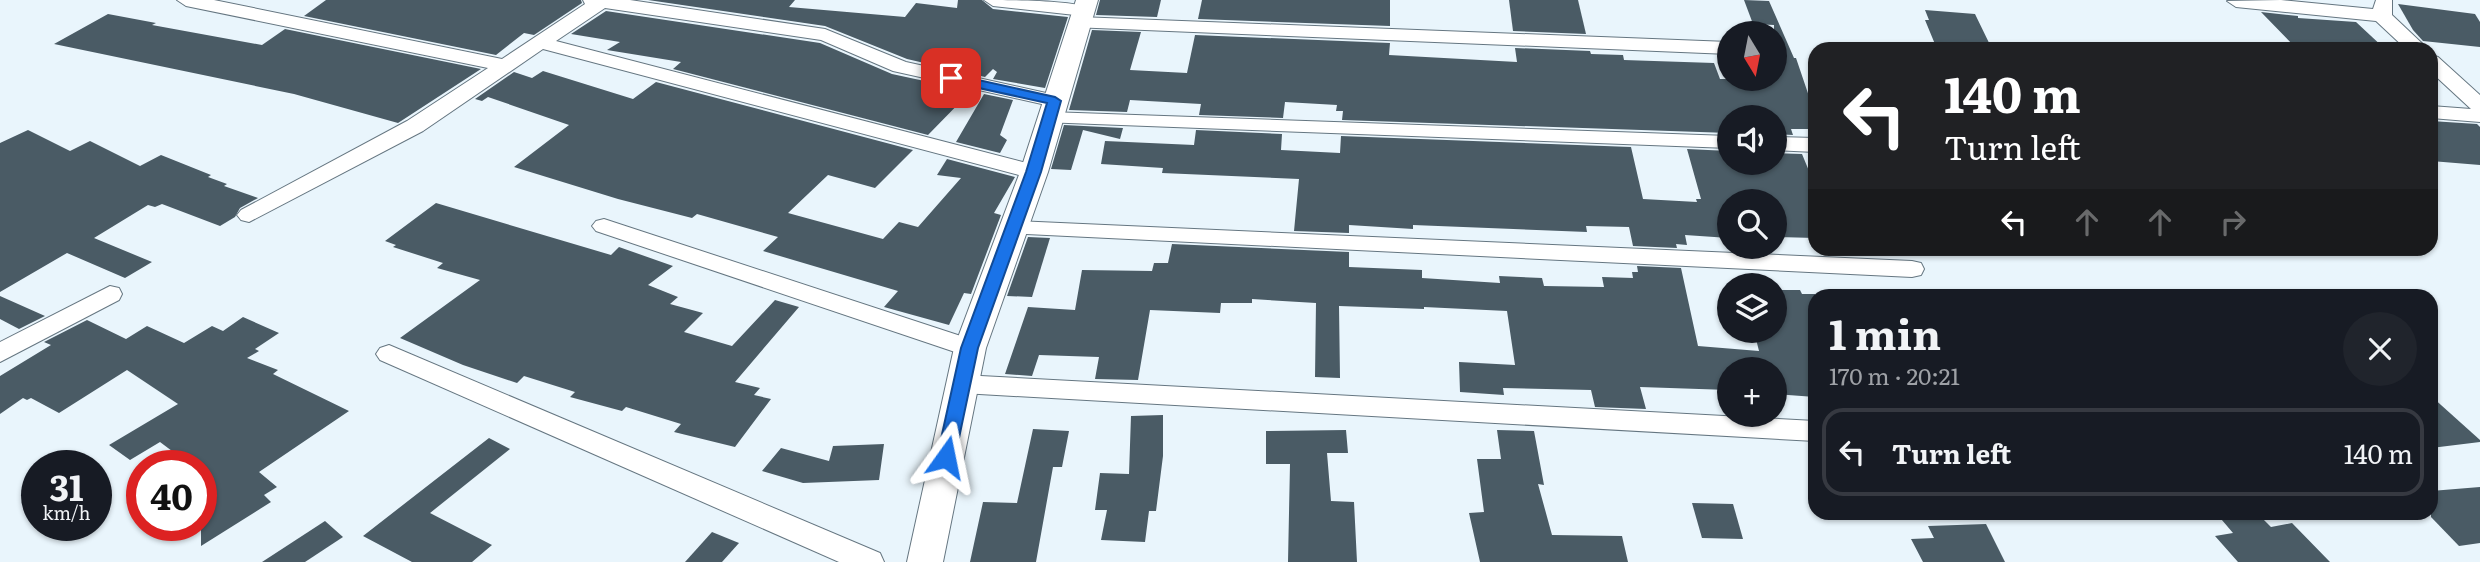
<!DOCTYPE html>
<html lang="en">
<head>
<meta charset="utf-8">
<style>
	:root { --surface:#171b24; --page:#20242c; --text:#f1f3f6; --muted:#9ea1a6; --line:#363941 }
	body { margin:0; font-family:Literata,serif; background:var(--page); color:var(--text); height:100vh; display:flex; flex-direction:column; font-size:26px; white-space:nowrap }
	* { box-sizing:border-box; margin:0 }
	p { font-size:23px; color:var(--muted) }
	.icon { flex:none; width:38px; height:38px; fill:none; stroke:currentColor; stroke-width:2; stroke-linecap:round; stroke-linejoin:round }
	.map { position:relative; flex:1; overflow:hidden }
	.drawer { position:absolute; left:1808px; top:289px; width:630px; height:231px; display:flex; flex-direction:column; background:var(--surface); border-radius:21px; box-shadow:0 2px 5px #0004 }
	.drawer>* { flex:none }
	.banner { position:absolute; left:1808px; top:42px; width:630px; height:214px; border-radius:21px; box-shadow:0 2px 5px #0004; background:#202124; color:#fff; overflow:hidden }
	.needle { width:46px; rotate:170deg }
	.tools { position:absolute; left:1717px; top:21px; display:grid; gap:14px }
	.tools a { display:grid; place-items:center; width:70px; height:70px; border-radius:50%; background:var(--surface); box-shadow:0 2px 5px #0004; font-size:35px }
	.speed { position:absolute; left:21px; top:450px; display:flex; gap:14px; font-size:35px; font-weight:700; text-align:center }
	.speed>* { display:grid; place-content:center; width:91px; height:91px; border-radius:50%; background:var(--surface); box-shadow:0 2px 5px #0004; line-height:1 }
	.speed small { font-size:18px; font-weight:400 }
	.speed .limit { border:10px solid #d22; background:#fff; color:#111 }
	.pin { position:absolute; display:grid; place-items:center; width:60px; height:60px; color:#fff; margin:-30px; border-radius:14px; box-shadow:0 4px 10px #0006 }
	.me { position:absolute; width:77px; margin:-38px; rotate:12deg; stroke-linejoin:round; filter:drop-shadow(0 0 5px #0008) }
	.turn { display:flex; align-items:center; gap:24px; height:147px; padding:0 21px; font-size:32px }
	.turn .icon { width:91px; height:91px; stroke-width:2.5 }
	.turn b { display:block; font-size:49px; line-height:60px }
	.lanes { display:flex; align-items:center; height:66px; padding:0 21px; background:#0003; justify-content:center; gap:35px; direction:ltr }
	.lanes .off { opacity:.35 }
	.round { display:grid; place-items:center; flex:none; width:74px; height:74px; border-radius:37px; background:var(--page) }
	.summary { display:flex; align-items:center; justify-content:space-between; height:119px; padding:0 21px }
	h1 { font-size:42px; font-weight:700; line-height:52px }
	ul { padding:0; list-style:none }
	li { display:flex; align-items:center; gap:21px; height:88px; margin:0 14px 10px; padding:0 7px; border:4px solid var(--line); border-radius:21px }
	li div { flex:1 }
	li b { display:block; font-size:26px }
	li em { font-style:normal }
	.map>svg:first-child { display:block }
	.building { fill:#4a5b65 }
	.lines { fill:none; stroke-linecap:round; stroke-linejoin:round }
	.minor-casing { stroke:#657681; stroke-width:2 }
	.tertiary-casing { stroke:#657681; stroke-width:2 }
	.minor { fill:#fff; fill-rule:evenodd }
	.tertiary { fill:#fff; fill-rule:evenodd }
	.route { fill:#1a73e8; stroke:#114b97; stroke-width:2 }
</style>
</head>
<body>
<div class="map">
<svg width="2480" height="562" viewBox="0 0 2480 562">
	<rect width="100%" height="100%" fill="#e9f5fc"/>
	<g class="building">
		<path d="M326,0H581L582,3L534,35L524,33L496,55L304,16Z"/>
		<path d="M648,0H795L789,7L905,17L916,3L957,8L958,0H982L993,9L1068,17L1045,88L993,79L997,72L993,69L985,77L907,59L825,26Z"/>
		<path d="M1100,0H1161L1157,17L1096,15Z"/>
		<path d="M1202,0H1390V26L1198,19Z"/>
		<path d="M1509,0H1578L1586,34L1513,31Z"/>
		<path d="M1744,0L1769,1L1794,58H1796L1815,114V129H1791L1793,135L1774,134V117H1729V133L1342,120L1343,111H1336L1337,105L1285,102L1283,118L1199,115L1201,104L1130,100L1127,112L1069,110L1092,30L1141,32L1130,70L1187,73L1195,35L1390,43L1389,55L1517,62L1515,48L1590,51L1591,54L1623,55L1624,60L1714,63L1720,79H1774V25L1753,24Z"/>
		<path d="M2398,4L2475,14L2480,22V47L2423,41L2413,30Z"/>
		<path d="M1925,10L1975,14L1992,49H1937L1925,20H1929Z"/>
		<path d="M606,11L820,43L892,74L971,91L928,135L673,69L681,62L607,50L620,42L571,34Z"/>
		<path d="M2261,12L2298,16V18L2356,22L2385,49H2297Z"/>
		<path d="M108,14L156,23L152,25L262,45L285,29L481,69L398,123L294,94L54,44Z"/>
		<path d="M543,71L633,99L656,82L913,150L875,188L828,175L788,213L883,239L899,222L918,227L961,178L937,175L947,159L1015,177L994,213L1001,215L971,294L964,293L949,325L884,307L898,291L763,251L778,237L697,214L692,218L618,199L514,167L569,125L488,97L482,101L475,99L514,72L532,78Z"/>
		<path d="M984,94L1013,100L1000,135L1007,140L1000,153L956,142Z"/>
		<path d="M2431,121L2477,124L2480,127V165L2431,161Z"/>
		<path d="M1064,125L1123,128L1120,139L1083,130L1071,170L1051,169Z"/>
		<path d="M28,130L70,151L90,141L140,166L161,155L211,175L208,177L227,184L224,186L258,198L240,208L235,217L220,226L162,204L155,207L148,205L94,238L152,262L125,278L67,253L0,292V143Z"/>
		<path d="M1196,130L1282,134L1281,150L1340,153L1341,136L1631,147L1643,199L1697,202L1696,199H1701L1687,149L1729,151V163H1774V153L1802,154L1809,171H1815V238L1774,237V201H1729V238L1685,235L1687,245L1676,244L1677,248L1633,246L1629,227L1586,226L1587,232L1413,225V229L1349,225V233L1294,231L1299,179L1162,173L1163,168L1101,164L1105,141L1194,145Z"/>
		<path d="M436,203L611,255L619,247L673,266L648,285L678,297L670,304L703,313L684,332L732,346L775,300L799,307L735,382L760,388L754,395L771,399L735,447L674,432L681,424L626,407L622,411L570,397L575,392L524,376L517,383L463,365L400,338L480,280L437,268L443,263L393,247L396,245L385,241Z"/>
		<path d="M1028,237L1050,238L1032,297L1007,296Z"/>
		<path d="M1172,244L1349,252V267L1422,270V278L1500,283L1499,276L1542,278L1544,286L1604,287L1602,277L1633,278L1632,272H1638L1637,266L1681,268L1698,346L1759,351L1754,331H1774V290H1800L1802,294H1815V397L1774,394V369H1729V390L1640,387L1646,409L1595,407L1591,390L1503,388L1504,395L1460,392L1459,362L1515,365L1507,311L1424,307V309L1339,306L1340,378L1315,377L1316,303L1252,299V303H1221L1220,313L1150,310L1138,380L1095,379L1099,357L1039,355L1032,376L1005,374L1028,307L1075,310L1082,270L1152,271L1154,263H1168Z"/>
		<path d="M0,296L45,316L19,329L0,319Z"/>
		<path d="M243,317L279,333L255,349L259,351L247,358L278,370L273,374L349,411L259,472L277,487L264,495L271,502L201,546V466H192L160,442L130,460L109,445L178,404L127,370L59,413L31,398L27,400L23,398L0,414V376L51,345L44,342L87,320L126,339L147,326L184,343L212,326L223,331Z"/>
		<path d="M2431,396L2480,440V442L2431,448Z"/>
		<path d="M1163,415V456L1156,511H1149L1145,542L1101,540L1107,510H1095L1100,473L1129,474L1131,416Z"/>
		<path d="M1033,429L1069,431L1062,467H1053L1036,562H970L983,502L1017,503Z"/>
		<path d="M1346,430L1348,453H1327L1331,501L1354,502L1357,562H1288L1290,464H1266V431Z"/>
		<path d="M1497,430L1534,431L1544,485L1538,484L1552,535L1622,536L1628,562H1480L1469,513L1484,512L1477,459H1501Z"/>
		<path d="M489,438L510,449L430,513L492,545L472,562H412L363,536Z"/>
		<path d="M884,444L879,480L803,483L762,471L781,448L829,461L833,446Z"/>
		<path d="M2480,487V543L2459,546L2431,517V491Z"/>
		<path d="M1692,503L1733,504L1743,539L1702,538Z"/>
		<path d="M2216,513H2257L2271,527L2292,523L2330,562H2238L2215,536L2233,533Z"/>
		<path d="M325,521L343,537L305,562H262Z"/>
		<path d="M1986,524L2005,562H1923L1911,539L1934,538L1928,526Z"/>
		<path d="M712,532L739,543L722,562H685Z"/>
	</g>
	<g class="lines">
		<defs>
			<g id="minor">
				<path d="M177,0H214L502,59L585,4L583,0H630L825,29L906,62L1055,95L1062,97L1065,101L1062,105L1055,107L893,71L821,40L605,8L556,41L1042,167L1045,172L1042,177L1034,179L543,49L423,131L249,222L241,220L237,215L241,210L407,121L488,68L186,6Z"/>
				<path d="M984,0C1005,0 1081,0 1093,10L1084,16L993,6Z"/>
				<path d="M2281,0L2373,9L2376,0H2392V15L2428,49H2406L2376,21L2236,7L2227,1Z"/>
				<path d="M1079,17L1729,42V54L1072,27L1069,23L1072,19Z"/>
				<path d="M2431,55L2438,57L2480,95V122L2431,118V106L2471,109L2431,72Z"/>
				<path d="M1049,112L1729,136V148L1042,122L1038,118L1042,114Z"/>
				<path d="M1774,137L1815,138V152L1774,150Z"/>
				<path d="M604,219L979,342L983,348L979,354L970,357L961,354L596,231L592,226L596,221Z"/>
				<path d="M1014,221L1912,261L1921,263L1924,269L1921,275L1912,277L1006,233L1002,228L1006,223Z"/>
				<path d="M110,286L119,288L122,294L119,300L0,362V342Z"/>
				<path d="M389,345L880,553L884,562H839L380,360L376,354L380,348Z"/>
				<path d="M962,375L1815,421V441L962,393L953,391L949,384L953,377Z"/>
			</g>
			<path id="tertiary" d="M1076,0H1098L1048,172L986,348L943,562H907L954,348L1020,172Z"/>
		</defs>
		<use href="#minor" class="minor-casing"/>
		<use href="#tertiary" class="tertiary-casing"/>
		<use href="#minor" class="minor"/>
		<use href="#tertiary" class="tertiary"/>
	</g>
	<path class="route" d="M951,74L1055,97L1061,101L1041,172L978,348L955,457L952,462H939L937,457L961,348L1026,172L1047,103L947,81L945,78Z"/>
</svg>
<div class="tools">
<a><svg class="needle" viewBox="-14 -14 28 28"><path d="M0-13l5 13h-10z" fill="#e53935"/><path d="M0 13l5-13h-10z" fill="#9ea1a6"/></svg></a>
<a><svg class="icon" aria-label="sound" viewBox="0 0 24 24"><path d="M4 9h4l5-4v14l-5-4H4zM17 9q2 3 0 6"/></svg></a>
<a><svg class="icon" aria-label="search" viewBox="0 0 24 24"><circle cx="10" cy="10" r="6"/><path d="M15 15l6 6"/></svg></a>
<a><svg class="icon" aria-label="layers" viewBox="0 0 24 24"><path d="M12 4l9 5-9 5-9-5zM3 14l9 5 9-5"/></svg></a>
<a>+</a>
</div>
<div class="speed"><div>31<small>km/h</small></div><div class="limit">40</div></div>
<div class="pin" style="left:951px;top:78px;background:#d93025"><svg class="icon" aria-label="arrive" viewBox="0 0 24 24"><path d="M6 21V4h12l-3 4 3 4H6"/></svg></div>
<svg class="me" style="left:946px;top:457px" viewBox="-20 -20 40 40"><path d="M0-17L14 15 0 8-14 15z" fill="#1a73e8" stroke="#fff" stroke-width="4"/></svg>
<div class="banner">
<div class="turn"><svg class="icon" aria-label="left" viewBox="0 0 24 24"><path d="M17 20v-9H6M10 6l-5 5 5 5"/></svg><div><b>140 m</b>Turn left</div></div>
<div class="lanes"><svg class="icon" aria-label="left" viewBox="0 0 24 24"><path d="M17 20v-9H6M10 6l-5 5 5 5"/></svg><svg class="icon off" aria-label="ahead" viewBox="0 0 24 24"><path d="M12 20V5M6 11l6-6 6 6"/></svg><svg class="icon off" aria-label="ahead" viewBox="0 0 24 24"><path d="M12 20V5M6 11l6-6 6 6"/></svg><svg class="icon off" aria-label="right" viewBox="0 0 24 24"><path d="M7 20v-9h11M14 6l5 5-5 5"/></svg></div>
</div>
<section class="drawer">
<div class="summary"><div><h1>1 min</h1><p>170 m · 20:21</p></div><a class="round"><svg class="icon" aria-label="close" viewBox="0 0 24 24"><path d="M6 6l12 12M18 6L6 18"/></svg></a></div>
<ul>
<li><svg class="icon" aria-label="left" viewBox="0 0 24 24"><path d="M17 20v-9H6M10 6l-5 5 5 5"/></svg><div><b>Turn left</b></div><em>140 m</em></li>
</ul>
</section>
</div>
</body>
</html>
